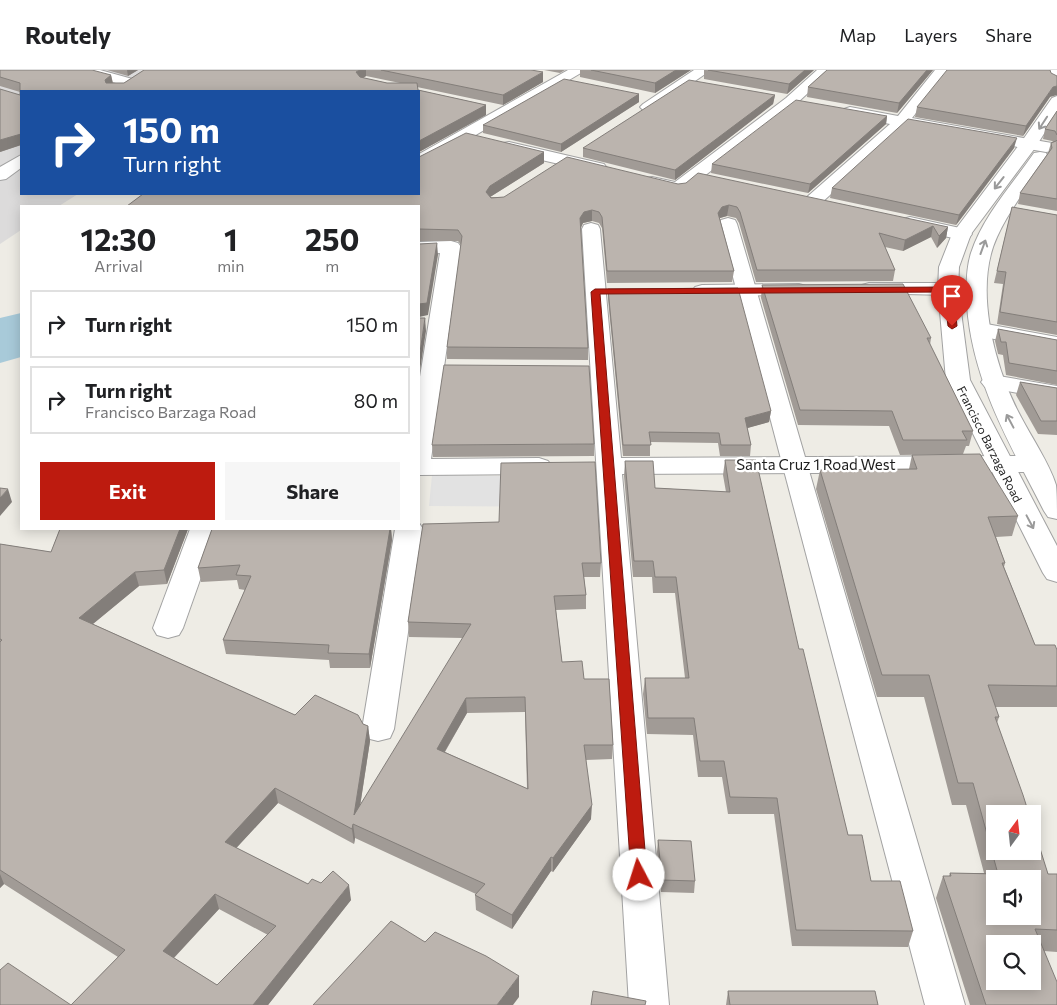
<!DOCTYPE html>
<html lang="en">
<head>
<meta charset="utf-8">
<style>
	:root { --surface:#fff; --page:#f6f6f6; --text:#202124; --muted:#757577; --line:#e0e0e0; --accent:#bd1b0f }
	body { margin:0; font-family:Commissioner,sans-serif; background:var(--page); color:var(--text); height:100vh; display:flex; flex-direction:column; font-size:19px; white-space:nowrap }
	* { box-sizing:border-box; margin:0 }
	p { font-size:16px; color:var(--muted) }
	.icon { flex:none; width:28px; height:28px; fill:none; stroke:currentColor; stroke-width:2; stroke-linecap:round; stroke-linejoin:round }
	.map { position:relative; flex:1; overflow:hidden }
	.details { position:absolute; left:20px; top:135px; width:400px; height:325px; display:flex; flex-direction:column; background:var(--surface); border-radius:0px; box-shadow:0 2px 12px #0003 }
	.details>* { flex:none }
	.guide { position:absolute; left:20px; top:20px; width:400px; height:105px; border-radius:0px; box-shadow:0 2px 12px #0003; background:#1a4fa0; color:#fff; overflow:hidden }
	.needle { width:32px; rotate:15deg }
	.controls { position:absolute; left:986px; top:735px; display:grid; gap:10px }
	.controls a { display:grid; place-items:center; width:55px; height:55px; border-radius:0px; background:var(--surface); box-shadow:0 2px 12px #0003; font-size:25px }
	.pin { position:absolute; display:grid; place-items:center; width:42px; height:42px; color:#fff; margin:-51px -21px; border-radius:50% 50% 50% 0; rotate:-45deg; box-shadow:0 0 5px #0007 }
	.pin .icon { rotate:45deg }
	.me { position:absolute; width:55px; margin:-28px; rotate:355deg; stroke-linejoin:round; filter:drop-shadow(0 0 4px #0008) }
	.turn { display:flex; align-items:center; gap:18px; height:105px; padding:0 20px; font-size:22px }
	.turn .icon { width:65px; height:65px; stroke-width:2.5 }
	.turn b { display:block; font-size:35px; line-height:42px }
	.eta { display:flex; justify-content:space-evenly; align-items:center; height:85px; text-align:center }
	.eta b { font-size:30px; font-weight:700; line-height:35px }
	.button { display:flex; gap:10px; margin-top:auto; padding:10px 20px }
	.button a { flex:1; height:58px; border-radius:0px; background:var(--accent); color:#fff; font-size:20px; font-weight:700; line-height:58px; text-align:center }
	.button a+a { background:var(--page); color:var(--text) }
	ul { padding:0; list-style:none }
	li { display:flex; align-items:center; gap:15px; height:68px; margin:0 10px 8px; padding:0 10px; border:2px solid var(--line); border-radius:0px }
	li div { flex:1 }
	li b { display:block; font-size:19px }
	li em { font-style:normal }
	header { display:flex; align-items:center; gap:30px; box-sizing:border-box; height:70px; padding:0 25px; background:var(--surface); border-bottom:1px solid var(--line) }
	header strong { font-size:24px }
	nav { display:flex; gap:28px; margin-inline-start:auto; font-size:18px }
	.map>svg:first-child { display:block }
	.residential { fill:#dcdbdb }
	.parking { fill:#e2e2e2 }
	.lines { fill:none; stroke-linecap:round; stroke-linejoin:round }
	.river { fill:#a8cad9; fill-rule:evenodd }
	.pedestrian-casing { stroke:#a2a2a2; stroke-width:2 }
	.minor-casing { stroke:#a2a2a2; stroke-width:2 }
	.tertiary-casing { stroke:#a2a2a2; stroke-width:2 }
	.pedestrian { fill:#fff; fill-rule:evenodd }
	.minor { fill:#fff; fill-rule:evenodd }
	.tertiary { fill:#fff; fill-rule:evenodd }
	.wall { fill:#a19b96; fill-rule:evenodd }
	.shaded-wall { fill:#837e7a }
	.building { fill:#bbb4ae; stroke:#837e7a; fill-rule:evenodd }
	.oneway { stroke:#9a9a9a }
	.route { fill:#bd1b0f; stroke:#7b120a }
	.labels { text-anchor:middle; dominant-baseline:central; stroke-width:4.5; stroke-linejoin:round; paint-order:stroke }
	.far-street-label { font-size:12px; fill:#1e1e1e; stroke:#fff }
	.street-label { font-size:15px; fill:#1e1e1e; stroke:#fff }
</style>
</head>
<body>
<header>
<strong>Routely</strong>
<nav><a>Map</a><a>Layers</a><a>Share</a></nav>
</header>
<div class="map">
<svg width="1057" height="935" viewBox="0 0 1057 935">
	<rect width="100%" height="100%" fill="#eeece5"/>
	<path class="residential" d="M0,0H271L21,21V124H78L59,136H21V160L0,174Z"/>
	<path class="parking" d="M432,405L600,407L602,437L429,436Z"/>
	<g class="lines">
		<path class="river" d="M21,243V287L0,293V248Z"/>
		<defs>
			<g id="pedestrian">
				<path d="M728,148L735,150L737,154L965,935H925L719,154L721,150Z"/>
				<path d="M981,253L1057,267V281L973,265L970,260L973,255Z"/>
				<path d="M993,305L1057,316V330L985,317L981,312L985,307Z"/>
				<path d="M419,453L423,459L394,659L390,668L378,671L366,668L362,659L395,459H419Z"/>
				<path d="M190,459H218L183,558L179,565L168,568L157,565L153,558Z"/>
			</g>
			<g id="minor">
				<path d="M76,0H100L136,10L138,13L131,17L78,3Z"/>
				<path d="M568,0H586L425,95L419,96V84Z"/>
				<path d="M694,0H711L653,40H643L640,37L643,34Z"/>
				<path d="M817,0H833L796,34L684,122C672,125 658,119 646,116L643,112L646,108L652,107L675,112L786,28Z"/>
				<path d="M935,0H950L912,48L1046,72L1052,73L1054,77L1052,81L1046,82L905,57L819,135H807L804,131L807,127L890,54L844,45L842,42L844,39L850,37L898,46Z"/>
				<path d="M509,72L604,94L607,98L604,102L598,103L503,81L501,77L503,73Z"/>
				<path d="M21,85V98L6,109L0,110V97Z"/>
				<path d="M910,147L969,160L972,164L969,168L962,170L903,157L901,153L903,149Z"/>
				<path d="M591,153L598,155L600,159L621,388L1033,386L1042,389L1046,394L1042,399L1033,402L622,404L669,935H629L582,159L584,155Z"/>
				<path d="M451,171L458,173L461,177L431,389L539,388L548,391L552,396L548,401L539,404L419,405V313L440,183L419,184V172Z"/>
				<path d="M869,213H948L955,215L958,219L955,223L948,225L862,223L859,219L862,215Z"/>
				<path d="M799,214L806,216L809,220L806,224L702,227L695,225L692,221L695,217L702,215Z"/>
			</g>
			<g id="tertiary">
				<path d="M1048,0H1057V16L1050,12Z"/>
				<path d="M1057,26V43L1035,78L971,164L959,197L958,219L970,310L1057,476V512L1047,509L1043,503L946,310L938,219L939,197L952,164L1022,71L1052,28Z"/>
				<path d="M1040,82L1046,83L1048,87C1031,113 1010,138 997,167C973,219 995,299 1021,347C1032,368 1049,393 1056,415C1057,424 1057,439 1057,449L1048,447L1044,441C1010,374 973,313 967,236C966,219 966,199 971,183C983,146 1012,115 1034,83Z"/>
			</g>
		</defs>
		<use href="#pedestrian" class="pedestrian-casing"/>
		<use href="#minor" class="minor-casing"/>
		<use href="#tertiary" class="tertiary-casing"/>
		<use href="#pedestrian" class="pedestrian"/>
		<use href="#minor" class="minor"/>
		<use href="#tertiary" class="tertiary"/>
	</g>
	<g class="wall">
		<path d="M0,0L111,5L113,13H124L144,0H531L543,12L503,35L417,17L418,20L486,35V45L419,82V21H21V75L0,82L20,25V22L0,16ZM366,6L400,13H387L363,8Z"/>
		<path d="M107,0H138L128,6Z"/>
		<path d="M544,0H565L560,3Z"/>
		<path d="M580,0H691L655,23L580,7Z"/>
		<path d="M704,0H814L787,24L704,9Z"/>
		<path d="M827,0H933L897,43L807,27L808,17Z"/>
		<path d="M639,24V32L561,82L483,63V55Z"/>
		<path d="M775,25L773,34L675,110L583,87V78Z"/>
		<path d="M1050,27L1023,66L915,47L917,37Z"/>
		<path d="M1057,41V141L1018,134L1020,123L1048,83L1051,73L1053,72L1052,71L1043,69L1045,59Z"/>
		<path d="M887,46L886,54L808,123L711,103L712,94Z"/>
		<path d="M1014,78L956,155L830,128L832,118Z"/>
		<path d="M544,82V93L490,127H504L678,114L948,157L946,168L937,178L931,167L903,181L885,177L895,200L893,211L756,212L739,153L736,148L727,146L720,148V149L734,201L732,212L607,213L602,158L599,153L592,151L583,153L581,158L588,278V290L447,289V277L461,175L458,171H419V136Z"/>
		<path d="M1012,137L1057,145V265L997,254L1003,214L994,213Z"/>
		<path d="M762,215L931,268L930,275L973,361L969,376H966L963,384L900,385L889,356L798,355L761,228Z"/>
		<path d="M608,219L771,341L769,352L747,358L751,375L750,386H720L718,373L650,372V386H623L608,229Z"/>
		<path d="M998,259L1057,270V315L1006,305L1003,285L998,284L995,271Z"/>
		<path d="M1020,312L1057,318V365L1038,364L1016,325Z"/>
		<path d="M594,374V386L433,387L432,375Z"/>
		<path d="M912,385L1018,446L1012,466L996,467L1005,493L1004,497L1035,575L1057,580V637H995L999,647L997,653L1048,804H1057V882L1044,881L1057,935H970L936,828L943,806H949L950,803H984L966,735H952L924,627H877L816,419L820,400L909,399Z"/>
		<path d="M725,390L799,579L848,765L871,811L913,861L908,877L792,876L774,744H728L722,707H698L693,665L647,664L643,624L645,608H685L675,523H653L652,507H633L624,406L625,391L655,418L726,422L723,405Z"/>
		<path d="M423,454L601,493L600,507H584L586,525V539L556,540L562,592L584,609L613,675L612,689L586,690L591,749L553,802L551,801L512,859L476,840L475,825L476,824L355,768L354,774L278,733L236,778L308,814L351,830L268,935H0H71L118,887L4,814L0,818V474L51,482L60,459H188L167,514L139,516L93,554L295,645L363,654L368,656L370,671L360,737L463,568L409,567L408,552ZM525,642L527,719L445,682L467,643ZM219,839L268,865L217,915L174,888Z"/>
		<path d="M212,459H391L392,470L370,598H330L329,590L226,584L223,570L245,520L239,519L237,510L201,512L198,498Z"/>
		<path d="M658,770L695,811L694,823L661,822L657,782Z"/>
		<path d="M728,921L878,935H726Z"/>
	</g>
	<g class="shaded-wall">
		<path d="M127,0H138L128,6Z"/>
		<path d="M360,0H366V6L357,12L356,2Z"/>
		<path d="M676,0H691L655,23V13Z"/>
		<path d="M805,0H814L787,24L789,14Z"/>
		<path d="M927,0H933L897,43L899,33Z"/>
		<path d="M543,2V12L503,35V25Z"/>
		<path d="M111,5L113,15L107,20L105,10Z"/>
		<path d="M1057,16V25L1050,27L1023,66L1026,56L1053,17Z"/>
		<path d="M639,24V32L561,82V74Z"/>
		<path d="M775,25L773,34L675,110V100Z"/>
		<path d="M486,35V45L419,82V71Z"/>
		<path d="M887,46L886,54L808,123L810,114Z"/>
		<path d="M21,64V75L0,82V70Z"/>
		<path d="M1017,68L1014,78L956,155L959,145Z"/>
		<path d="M544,82V93L490,127L486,122L490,116Z"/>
		<path d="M729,135L727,146L720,148L717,154L718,143L722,137Z"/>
		<path d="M592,140V151L583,153L580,159V148L584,142Z"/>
		<path d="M933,156L931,167L903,181L905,170Z"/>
		<path d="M948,157L946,168L937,178L939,166Z"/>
		<path d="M437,173L438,185L428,245L419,247V234Z"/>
		<path d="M425,248L426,261L419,307V289Z"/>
		<path d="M771,341L769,352L744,359L745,348Z"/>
		<path d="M8,419L12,432L0,446V428Z"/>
		<path d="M180,459H188L167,514L164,500Z"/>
		<path d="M390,459H391L392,470L370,598L369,584Z"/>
		<path d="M135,502L139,516L83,562L79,548Z"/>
		<path d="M466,628L467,643L438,693L437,679Z"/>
		<path d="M368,656L370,671L357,755L354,745Z"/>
		<path d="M275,718L278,733L228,787L225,772Z"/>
		<path d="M592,735L591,749L553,802V788Z"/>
		<path d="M353,754L355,768L354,774L352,759Z"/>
		<path d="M551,787V801L512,859V845Z"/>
		<path d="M0,804L4,814L0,818Z"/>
		<path d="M349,815L351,830L268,935H253Z"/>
		<path d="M215,824L219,839L167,895L163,881Z"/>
		<path d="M519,906V927L513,935H497Z"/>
	</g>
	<g class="building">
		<path d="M0,0H92L111,5L105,10L106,13H124L144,0H360L356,2L360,7L387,13H417L418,20L486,35L419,71V21H21V64L0,70V19L20,25V13L0,7Z"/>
		<path d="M381,0H531L543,2L503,25Z"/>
		<path d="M591,0H676L655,13Z"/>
		<path d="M708,0H805L789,14Z"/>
		<path d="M827,0H927L899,33L808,17Z"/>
		<path d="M947,0H1050L1051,3L1057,6V16L1053,17L1026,56L917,37Z"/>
		<path d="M564,9L639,24L561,74L483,55Z"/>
		<path d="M689,10L775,25L675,100L583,78Z"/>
		<path d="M796,30L887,46L810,114L712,94Z"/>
		<path d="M1057,41V65L1055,61L1045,59Z"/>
		<path d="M908,49L1017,68L959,145L832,118Z"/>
		<path d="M466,63L544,82L490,116L486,122L491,128L504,127L567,87L678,114L686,113L698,103L948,157L939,166L933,156L905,170L879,163L895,200H757L740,142L737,137L729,135L722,137L718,143L734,201H607L602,147L599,142L592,140L584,142L580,148L588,278L447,277L462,166L458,160L419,159V136H127L143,124H419V87Z"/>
		<path d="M1057,70V129L1020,123L1052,78L1051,73L1056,71Z"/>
		<path d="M1012,137L1057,145V252L1000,242L1006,202L997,201Z"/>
		<path d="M437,173L427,233L419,234V174Z"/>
		<path d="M903,214L931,268H927L973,361H962L967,370H903L892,341L800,340L762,215Z"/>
		<path d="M738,218L771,341L745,348L751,375H721L719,363L649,362L651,375H623L608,219Z"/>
		<path d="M419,248H425L419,289Z"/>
		<path d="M998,259L1057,270V301L1009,293L1006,272H1001Z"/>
		<path d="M444,295L589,296L594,374L432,375Z"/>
		<path d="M1020,312L1057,318V351H1041Z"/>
		<path d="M980,384L1018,446L988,447L1005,493H1002L1035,575H1055L1057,580V616L988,615L999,647H995L1023,725L1029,744H995V781H1032V753L1048,804H1057V860L1035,859L1057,912V935H986L943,806H951L950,803L998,804L973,713H958L929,605H882L820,400L917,399L912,385ZM995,809H1032V846H995ZM995,874H1032V911H995Z"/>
		<path d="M725,390H756L799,579H803L848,765H862L871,811H900L913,861L796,860L777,728L730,727L724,691H700L694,648H648L645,608H689L676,507H655L653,491H634L625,391H653L655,418L730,422Z"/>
		<path d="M595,392L601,493H582L586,525L554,526L562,592L582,591L584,609H609L613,675H584L592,735L553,788L551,787L512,845L475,825L485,814L353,754L352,759L275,718L225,772L308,814L312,809L321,813L333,801L349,815L253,935H0V900L8,893L71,935L125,880L0,800V572L2,570L0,569V474L51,482L60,459H180L164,500L135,502L79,548L295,645L315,625L358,645L363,654L368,656L354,745L471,554L408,552L423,454L499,452L501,393ZM525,627L528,719L437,679L466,628ZM215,824L276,856L217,915L163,881Z"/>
		<path d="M0,418L8,419L0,428Z"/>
		<path d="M212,459H390L369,584L328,583L329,575L223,570L251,506L236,505L240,495L198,498Z"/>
		<path d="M658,770L691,771L695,811L662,810Z"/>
		<path d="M391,851L425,872L435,862L486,886L519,906L497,935H313Z"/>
		<path d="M593,921L646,931L645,935H591Z"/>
		<path d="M728,921H875L878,935H730Z"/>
	</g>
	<defs><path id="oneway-shaft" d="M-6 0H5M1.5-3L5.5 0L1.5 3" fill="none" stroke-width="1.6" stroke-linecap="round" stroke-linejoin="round" transform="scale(1.25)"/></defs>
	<g class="oneway">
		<use href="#oneway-shaft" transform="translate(1043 53) rotate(123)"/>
		<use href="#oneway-shaft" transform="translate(999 113) rotate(128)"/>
		<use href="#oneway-shaft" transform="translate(983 177) rotate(-70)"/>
		<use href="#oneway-shaft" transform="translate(1010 351) rotate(-118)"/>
		<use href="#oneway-shaft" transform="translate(1030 452) rotate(62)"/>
	</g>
	<path class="route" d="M948,217L953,219L957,256L952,259L948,256L944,222L600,224L647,805L644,809L639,811L634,809L631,805L591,222L595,219Z"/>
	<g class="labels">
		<g class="far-street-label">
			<text transform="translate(990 374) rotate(63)">Francisco Barzaga Road</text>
		</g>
		<g class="street-label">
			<text x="816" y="394">Santa Cruz 1 Road West</text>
		</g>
	</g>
</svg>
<div class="controls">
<a><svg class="needle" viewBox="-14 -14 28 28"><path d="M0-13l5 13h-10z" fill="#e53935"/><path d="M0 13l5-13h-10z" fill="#757577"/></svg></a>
<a><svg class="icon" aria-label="sound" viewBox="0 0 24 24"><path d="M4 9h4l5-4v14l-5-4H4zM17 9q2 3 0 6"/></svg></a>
<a><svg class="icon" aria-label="search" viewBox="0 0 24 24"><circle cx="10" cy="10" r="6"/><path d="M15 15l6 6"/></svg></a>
</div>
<div class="pin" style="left:952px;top:256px;background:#d93025"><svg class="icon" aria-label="arrive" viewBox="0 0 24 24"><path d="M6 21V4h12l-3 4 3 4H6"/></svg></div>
<svg class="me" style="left:639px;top:805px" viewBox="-20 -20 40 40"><circle r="19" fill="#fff"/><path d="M0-13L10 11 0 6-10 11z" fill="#bd1b0f"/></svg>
<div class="guide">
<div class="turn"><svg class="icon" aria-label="right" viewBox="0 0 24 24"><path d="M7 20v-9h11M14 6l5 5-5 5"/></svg><div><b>150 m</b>Turn right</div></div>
</div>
<section class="details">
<div class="eta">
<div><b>12:30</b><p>Arrival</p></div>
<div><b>1</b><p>min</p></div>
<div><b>250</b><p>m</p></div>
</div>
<ul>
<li><svg class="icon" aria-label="right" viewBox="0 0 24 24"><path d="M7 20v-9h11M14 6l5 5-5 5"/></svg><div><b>Turn right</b></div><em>150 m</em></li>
<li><svg class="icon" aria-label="right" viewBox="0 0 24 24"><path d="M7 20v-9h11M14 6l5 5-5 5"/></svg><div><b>Turn right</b><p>Francisco Barzaga Road</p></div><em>80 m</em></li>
</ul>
<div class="button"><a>Exit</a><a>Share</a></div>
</section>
</div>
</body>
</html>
